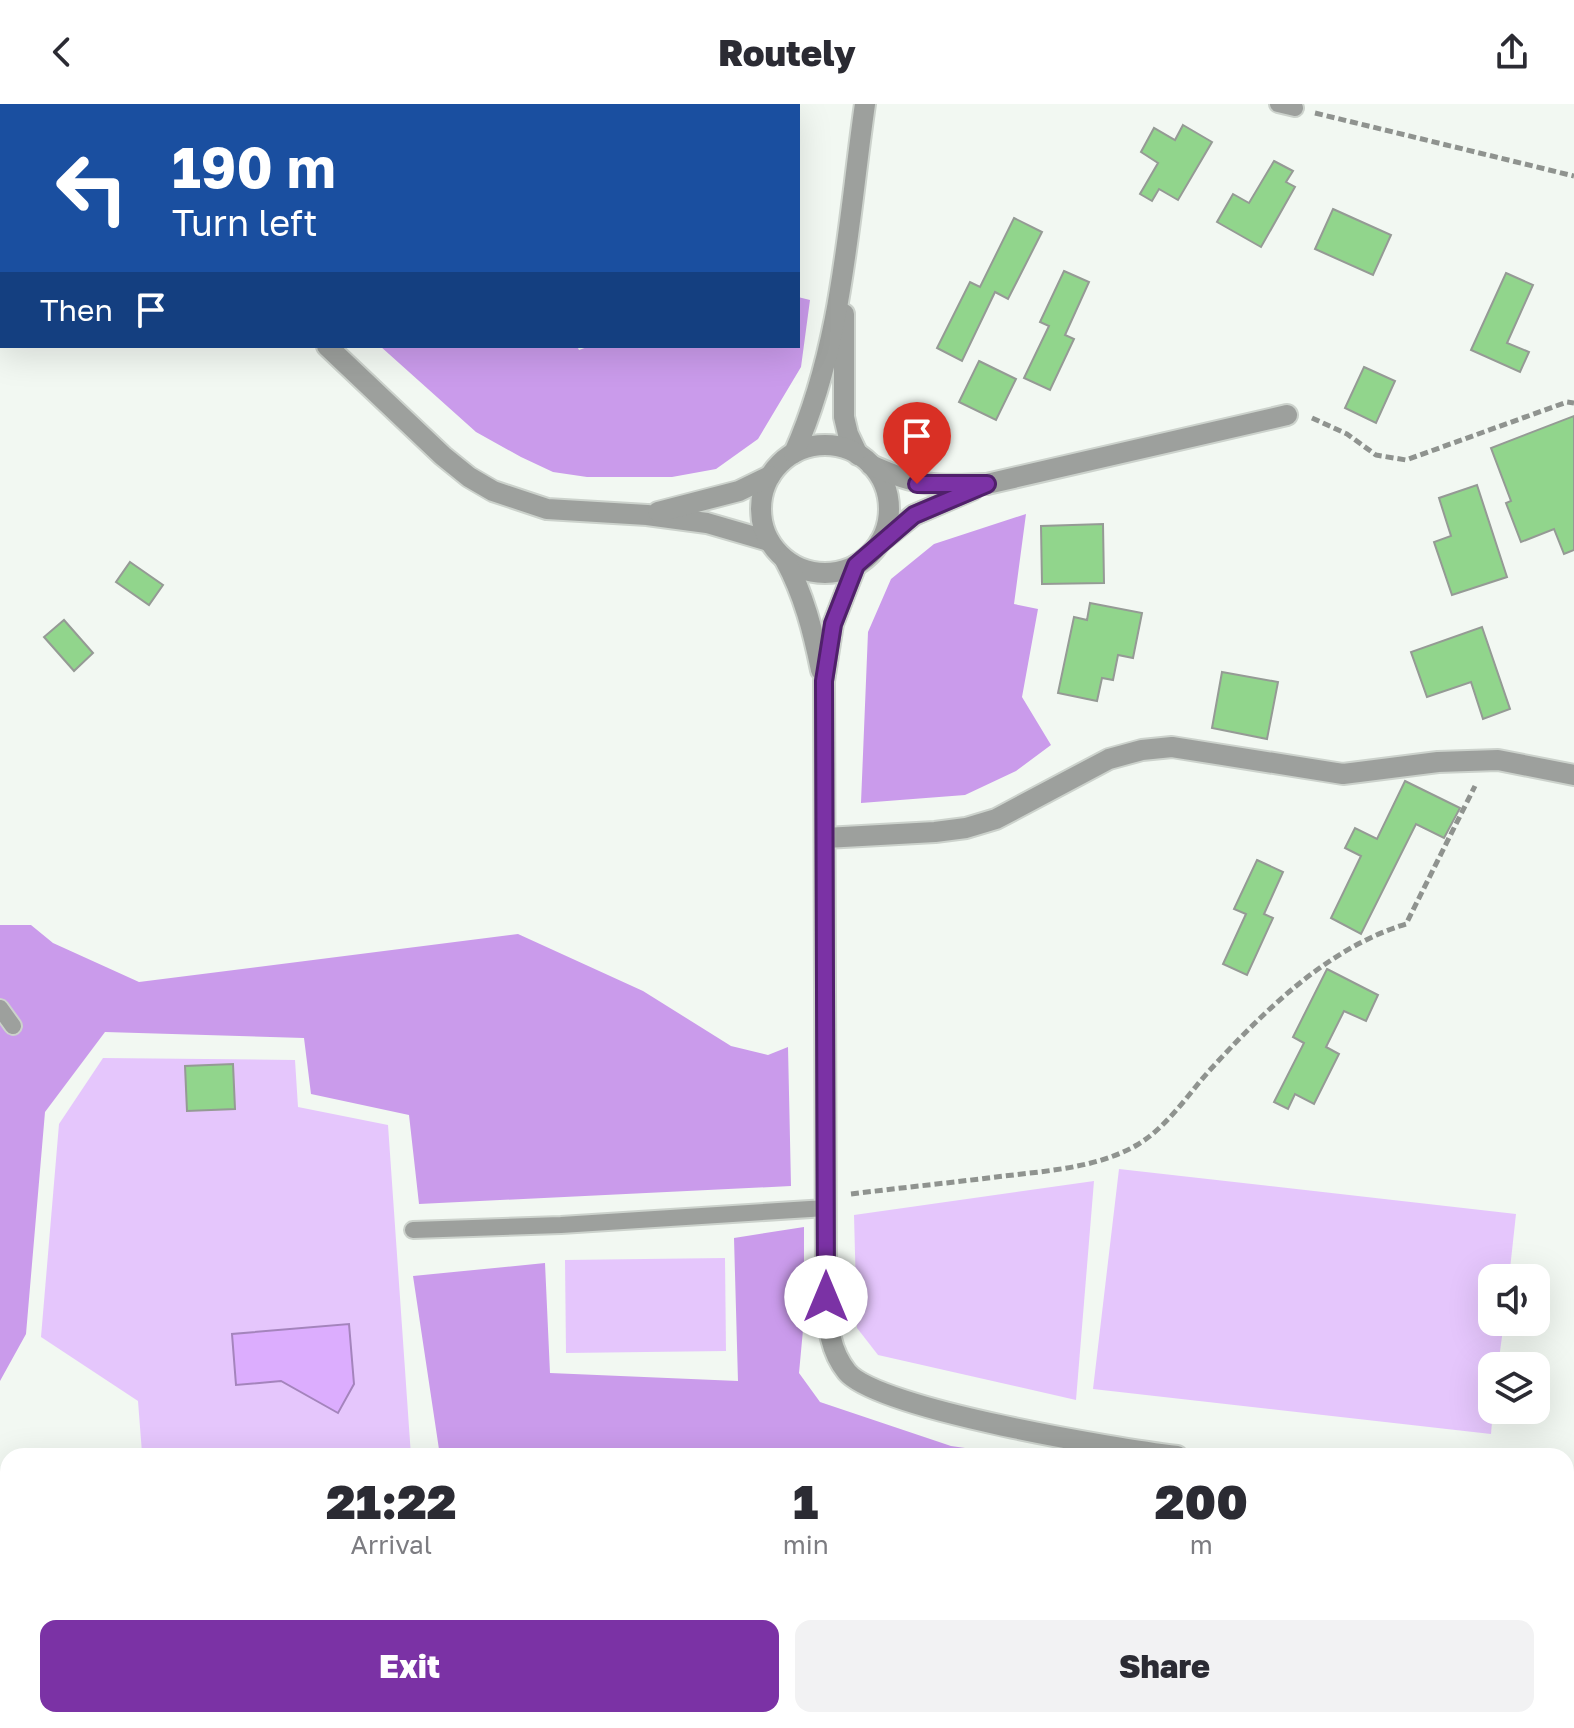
<!DOCTYPE html>
<html lang="en">
<head>
<meta charset="utf-8">
<style>
	:root { --surface:#fff; --page:#f2f2f3; --text:#2b2b33; --muted:#7c7c81; --accent:#7b32a5 }
	body { margin:0; font-family:"Golos Text",sans-serif; background:var(--page); color:var(--text); height:100vh; display:flex; flex-direction:column; font-size:30px; white-space:nowrap }
	* { box-sizing:border-box; margin:0 }
	p { font-size:26px; color:var(--muted) }
	.icon { flex:none; width:44px; height:44px; fill:none; stroke:currentColor; stroke-width:2; stroke-linecap:round; stroke-linejoin:round }
	.map { position:relative; flex:1; overflow:hidden }
	.side { position:absolute; left:0px; top:1344px; width:1574px; height:280px; display:flex; flex-direction:column; background:var(--surface); border-radius:24px 24px 0 0; box-shadow:0 8px 32px #0002 }
	.side>* { flex:none }
	.hud { position:absolute; left:0px; top:0px; width:800px; height:244px; box-shadow:0 8px 32px #0002; background:#1a4fa0; color:#fff; overflow:hidden }
	.fabs { position:absolute; left:1478px; top:1160px; display:grid; gap:16px }
	.fabs a { display:grid; place-items:center; width:72px; height:72px; border-radius:16px; background:var(--surface); box-shadow:0 8px 32px #0002; font-size:40px }
	.pin { position:absolute; display:grid; place-items:center; width:68px; height:68px; color:#fff; margin:-82px -34px; border-radius:50% 50% 50% 0; rotate:-45deg; box-shadow:0 0 8px #0007 }
	.pin .icon { rotate:45deg }
	.me { position:absolute; width:88px; margin:-44px; rotate:0deg; stroke-linejoin:round; filter:drop-shadow(0 0 6px #0008) }
	.turn { display:flex; align-items:center; gap:28px; height:168px; padding:0 40px; font-size:36px }
	.turn .icon { width:104px; height:104px; stroke-width:2.5 }
	.turn b { display:block; font-size:56px; line-height:68px }
	.then { display:flex; align-items:center; height:76px; padding:0 40px; background:#0003; gap:16px; font-size:30px }
	.eta { display:flex; justify-content:space-evenly; align-items:center; height:136px; text-align:center }
	.eta b { font-size:48px; font-weight:800; line-height:56px }
	.cta { display:flex; gap:16px; margin-top:auto; padding:16px 40px }
	.cta a { flex:1; height:92px; border-radius:16px; background:var(--accent); color:#fff; font-size:32px; font-weight:800; line-height:92px; text-align:center }
	.cta a+a { background:var(--page); color:var(--text) }
	header { display:flex; justify-content:space-between; align-items:center; height:104px; padding:0 40px; background:var(--surface); font-size:36px; font-weight:800 }
	.map>svg:first-child { display:block }
	.green { fill:#e5c6fc }
	.forest { fill:#ca9beb }
	.water { fill:#dcadfe; stroke:#a484bc; stroke-width:2 }
	.building { fill:#91d58c; stroke:#959a95; stroke-width:2 }
	.lines { fill:none; stroke-linecap:round; stroke-linejoin:round }
	.lane-casing { stroke:#ccd2cc; stroke-width:20 }
	.street-casing { stroke:#ccd2cc; stroke-width:24 }
	.path { stroke:#8f938f; stroke-width:5; stroke-dasharray:8 4; stroke-linecap:butt }
	.lane { stroke:#9da09d; stroke-width:16 }
	.street { stroke:#9da09d; stroke-width:20 }
	.route-casing { stroke:#50206b; stroke-width:20 }
	.route { stroke:#7b32a5; stroke-width:14 }
</style>
</head>
<body>
<header><svg class="icon" aria-label="back" viewBox="0 0 24 24"><path d="M15 5l-7 7 7 7"/></svg>Routely<svg class="icon" aria-label="share" viewBox="0 0 24 24"><path d="M12 15V3M7 8l5-5 5 5M5 13v7h14v-7"/></svg></header>
<div class="map">
<svg width="1574" height="1624" viewBox="0 0 1574 1624">
	<rect width="100%" height="100%" fill="#f2f8f2"/>
	<g class="green">
		<path d="M103,954L295,956L298,1003L388,1021L411,1352H176L142,1349L138,1297L41,1233L59,1020Z"/>
		<path d="M1119,1065L1516,1110L1509,1174H1492V1218H1504L1498,1262H1492L1493,1306L1491,1330L1093,1285Z"/>
		<path d="M1094,1077L1076,1296L878,1251L857,1224L854,1111Z"/>
		<path d="M725,1154L726,1247L566,1249L565,1156Z"/>
		<path d="M0,1590L8,1592V1616H87L113,1624H0Z"/>
	</g>
	<g class="forest">
		<path d="M249,0H504V2H247Z"/>
		<path d="M798,193L810,196L801,263L758,335L716,365L672,373H587L553,368L521,353L476,328L380,242H577L579,246L590,242H798Z"/>
		<path d="M1026,410L1014,500L1038,505L1022,593L1051,641L1016,667L965,691L861,699L868,528L891,475L934,440Z"/>
		<path d="M0,821H31L53,839L139,878L518,830L643,887L731,942L768,951L788,943L791,1082L419,1100L409,1011L311,990L304,934L105,928L45,1008L26,1230L0,1277Z"/>
		<path d="M804,1123V1215L799,1269L820,1298L951,1342L1021,1352H440L413,1172L545,1159L550,1269L738,1277L734,1134Z"/>
	</g>
	<path class="water" d="M349,1220L354,1280L338,1309L281,1277L236,1281L232,1230Z"/>
	<g class="building">
		<path d="M1183,21L1212,38L1178,96L1159,85L1152,97L1140,90L1158,59L1141,48L1154,24L1175,36Z"/>
		<path d="M1274,57L1293,67L1286,78L1295,83L1261,143L1217,118L1233,90L1249,99Z"/>
		<path d="M1333,105L1391,131L1373,171L1315,145Z"/>
		<path d="M1014,114L1042,128L1008,195L995,188L962,257L937,244L970,178L980,183Z"/>
		<path d="M1064,167L1089,178L1065,231L1074,235L1050,286L1024,274L1049,222L1040,218Z"/>
		<path d="M1506,169L1533,181L1507,239L1529,248L1520,268L1471,246Z"/>
		<path d="M979,257L1016,275L996,316L959,298Z"/>
		<path d="M1364,263L1395,277L1376,319L1345,304Z"/>
		<path d="M1574,312V446L1564,450L1554,425L1521,438L1506,399L1511,397L1491,344Z"/>
		<path d="M1477,381L1507,473L1452,491L1434,438L1451,432L1439,394Z"/>
		<path d="M1103,420L1104,479L1042,480L1041,422Z"/>
		<path d="M130,458L163,481L149,501L116,478Z"/>
		<path d="M1090,499L1142,509L1133,554L1118,551L1113,576L1102,574L1097,597L1058,589L1074,513L1087,516Z"/>
		<path d="M64,516L93,549L74,567L44,533Z"/>
		<path d="M1482,523L1510,605L1483,615L1471,578L1427,593L1411,548Z"/>
		<path d="M1222,568L1278,578L1267,635L1212,624Z"/>
		<path d="M1405,677L1460,704L1444,734L1416,720L1361,830L1331,814L1361,752L1345,744L1355,724L1377,735Z"/>
		<path d="M1257,756L1283,768L1264,810L1273,814L1247,871L1223,860L1246,810L1234,805Z"/>
		<path d="M1327,865L1378,891L1366,917L1344,907L1326,943L1339,950L1314,1000L1295,990L1288,1005L1274,998L1304,939L1293,933Z"/>
		<path d="M233,960L235,1005L187,1007L185,962Z"/>
	</g>
	<g class="lines">
		<defs>
			<g id="lane">
				<path d="M1278,0L1295,4"/>
				<path d="M108,2L110,0"/>
				<path d="M0,114L2,112"/>
				<path d="M0,205L2,203"/>
				<path d="M0,904L13,922"/>
				<path d="M413,1126L561,1121L826,1104"/>
				<path d="M0,1504L8,1507"/>
				<path d="M353,1616L378,1624"/>
				<path d="M1527,1624L1528,1616"/>
			</g>
			<g id="street">
				<path d="M205,2L207,0"/>
				<path d="M844,210V313L848,330L858,351"/>
				<path d="M327,242L443,352L469,373L493,387L547,405L647,411L707,419L769,437"/>
				<circle cx="825" cy="405" r="64"/>
				<path d="M794,349C843,240 848,117 865,0"/>
				<path d="M871,361C919,383 936,382 987,380L1287,311"/>
				<path d="M658,408L739,387L770,372"/>
				<path d="M880,438L914,411L972,386"/>
				<path d="M785,456C804,491 813,527 821,566"/>
				<path d="M856,461L833,520L824,577L826,1193C828,1220 829,1246 847,1268C879,1306 1120,1345 1177,1352"/>
				<path d="M825,734L935,728L966,724L996,715L1109,655L1142,646L1172,643L1343,670L1438,658L1498,656L1574,671"/>
				<path d="M1566,1395L1574,1396"/>
			</g>
		</defs>
		<use href="#lane" class="lane-casing"/>
		<use href="#street" class="street-casing"/>
		<g class="path">
			<path d="M1315,9L1574,72"/>
			<path d="M1312,314L1347,330L1376,351L1406,356L1567,298L1574,299"/>
			<path d="M851,1090C899,1084 948,1079 996,1073C1043,1067 1095,1065 1137,1041C1167,1023 1186,993 1209,967C1263,908 1327,844 1406,820L1475,682"/>
		</g>
		<use href="#lane" class="lane"/>
		<use href="#street" class="street"/>
	</g>
	<g class="lines">
		<defs>
			<path id="route" d="M826,1193L824,577L833,520L856,461L914,411L987,380H917"/>
		</defs>
		<use href="#route" class="route-casing"/>
		<use href="#route" class="route"/>
	</g>
</svg>
<div class="fabs">
<a><svg class="icon" aria-label="sound" viewBox="0 0 24 24"><path d="M4 9h4l5-4v14l-5-4H4zM17 9q2 3 0 6"/></svg></a>
<a><svg class="icon" aria-label="layers" viewBox="0 0 24 24"><path d="M12 4l9 5-9 5-9-5zM3 14l9 5 9-5"/></svg></a>
</div>
<div class="pin" style="left:917px;top:380px;background:#d93025"><svg class="icon" aria-label="arrive" viewBox="0 0 24 24"><path d="M6 21V4h12l-3 4 3 4H6"/></svg></div>
<svg class="me" style="left:826px;top:1193px" viewBox="-20 -20 40 40"><circle r="19" fill="#fff"/><path d="M0-13L10 11 0 6-10 11z" fill="#7b32a5"/></svg>
<div class="hud">
<div class="turn"><svg class="icon" aria-label="left" viewBox="0 0 24 24"><path d="M17 20v-9H6M10 6l-5 5 5 5"/></svg><div><b>190 m</b>Turn left</div></div>
<div class="then">Then<svg class="icon" aria-label="arrive" viewBox="0 0 24 24"><path d="M6 21V4h12l-3 4 3 4H6"/></svg></div>
</div>
<section class="side">
<div class="eta">
<div><b>21:22</b><p>Arrival</p></div>
<div><b>1</b><p>min</p></div>
<div><b>200</b><p>m</p></div>
</div>
<div class="cta"><a>Exit</a><a>Share</a></div>
</section>
</div>
</body>
</html>
